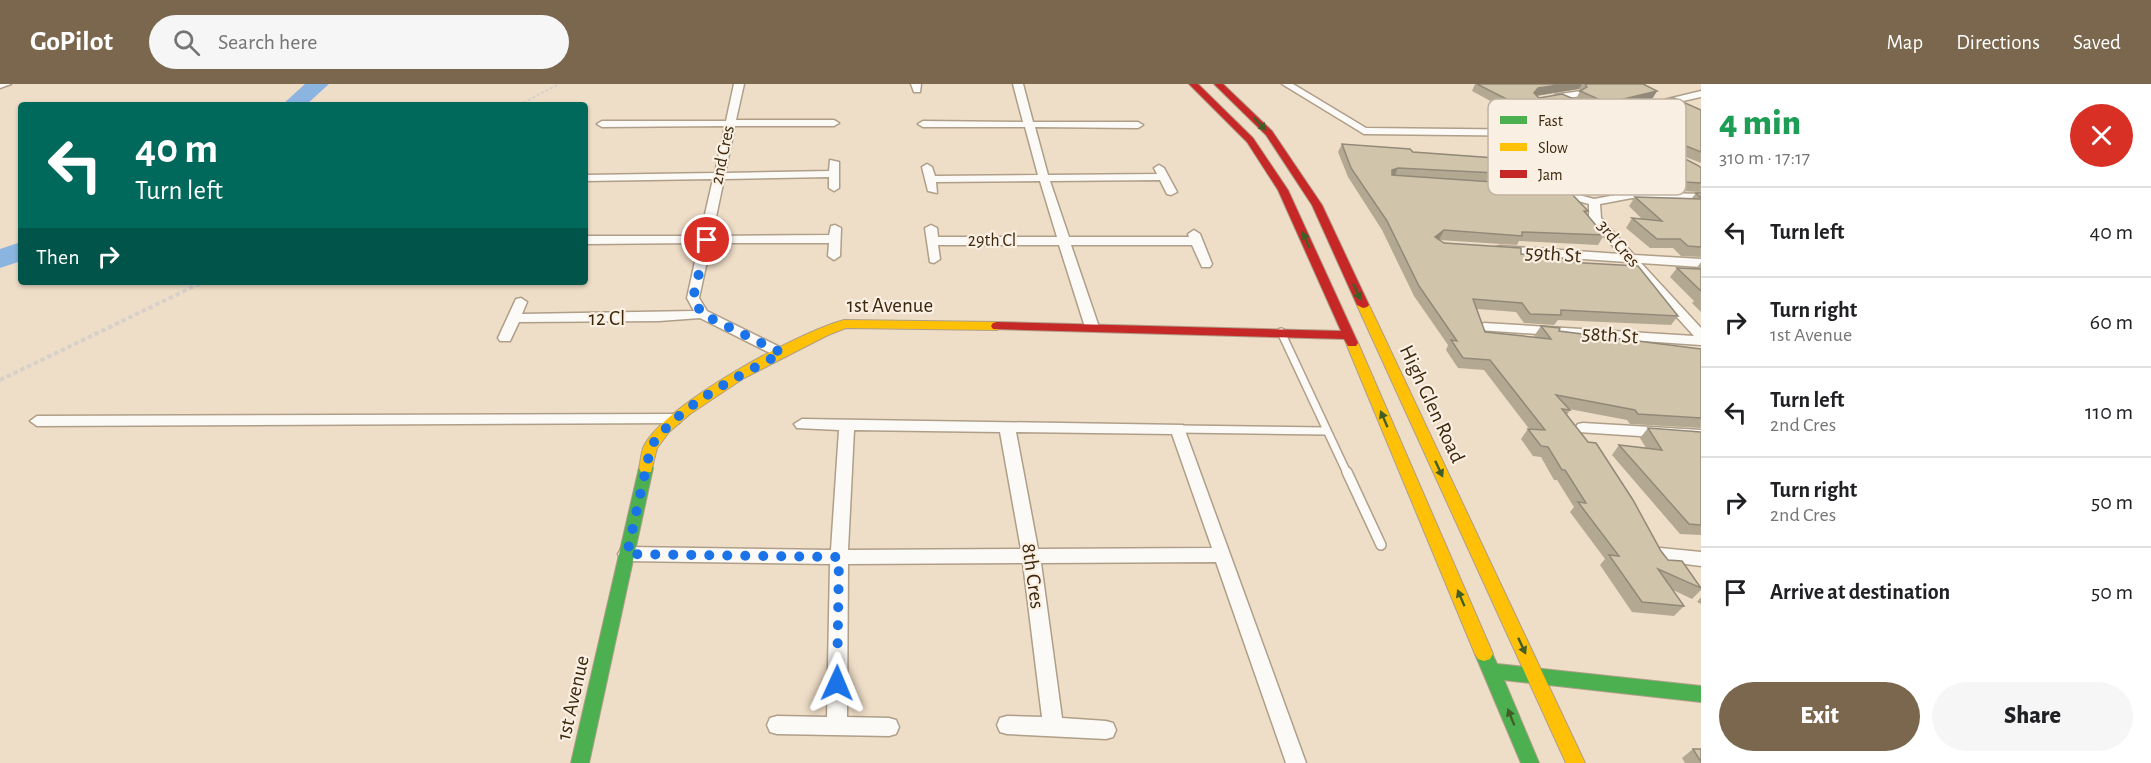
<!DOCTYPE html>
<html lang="en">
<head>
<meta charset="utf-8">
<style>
	:root { --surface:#fff; --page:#f6f6f6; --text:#202124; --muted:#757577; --line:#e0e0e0; --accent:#7a674d }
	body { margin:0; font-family:"Alegreya Sans",sans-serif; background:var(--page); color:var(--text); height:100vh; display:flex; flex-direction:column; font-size:22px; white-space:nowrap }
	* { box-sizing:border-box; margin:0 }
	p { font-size:20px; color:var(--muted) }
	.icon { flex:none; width:33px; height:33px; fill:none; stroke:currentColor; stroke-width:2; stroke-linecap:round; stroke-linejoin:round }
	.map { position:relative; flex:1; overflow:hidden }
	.side { display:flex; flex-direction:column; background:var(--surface); width:450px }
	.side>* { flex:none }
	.banner { position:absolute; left:18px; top:18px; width:570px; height:183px; border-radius:6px; box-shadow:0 2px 4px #0004; background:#00695c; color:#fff; overflow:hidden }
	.pin { position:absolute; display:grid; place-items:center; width:51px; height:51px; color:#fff; margin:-26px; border:3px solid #fff; border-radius:50%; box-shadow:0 2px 6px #0007 }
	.me { position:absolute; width:66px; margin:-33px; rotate:1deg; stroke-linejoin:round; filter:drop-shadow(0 0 4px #0008) }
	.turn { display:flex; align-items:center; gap:21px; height:126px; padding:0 18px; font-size:27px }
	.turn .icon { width:78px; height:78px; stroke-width:2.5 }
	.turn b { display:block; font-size:42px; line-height:51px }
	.then { display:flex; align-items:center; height:57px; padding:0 18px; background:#0003; gap:12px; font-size:22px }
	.round { display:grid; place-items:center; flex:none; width:63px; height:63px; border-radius:32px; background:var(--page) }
	.head { display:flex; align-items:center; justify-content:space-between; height:102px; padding:0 18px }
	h1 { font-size:36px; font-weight:800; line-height:45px; color:#1e9e55 }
	.cta { display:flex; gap:12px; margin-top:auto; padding:12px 18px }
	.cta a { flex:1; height:69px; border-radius:36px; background:var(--accent); color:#fff; font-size:24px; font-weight:800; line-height:69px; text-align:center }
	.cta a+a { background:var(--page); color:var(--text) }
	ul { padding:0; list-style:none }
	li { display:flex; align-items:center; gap:18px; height:90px; padding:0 18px; border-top:2px solid var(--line) }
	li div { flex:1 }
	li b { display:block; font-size:22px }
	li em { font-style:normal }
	header { display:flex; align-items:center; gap:36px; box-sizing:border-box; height:84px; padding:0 30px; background:var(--accent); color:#fff }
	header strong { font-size:28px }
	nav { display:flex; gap:33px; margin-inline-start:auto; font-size:21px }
	.search { width:420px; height:54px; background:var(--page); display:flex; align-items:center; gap:15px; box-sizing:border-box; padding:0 21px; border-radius:33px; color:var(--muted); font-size:22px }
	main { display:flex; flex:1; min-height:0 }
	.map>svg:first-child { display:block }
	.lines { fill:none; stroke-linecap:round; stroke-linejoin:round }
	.river { fill:#8bb4e1; fill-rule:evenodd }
	.lane-far2-casing { stroke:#af9e88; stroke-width:8 }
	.lane-far1-casing { stroke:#af9e88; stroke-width:10 }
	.lane-casing { stroke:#af9e88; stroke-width:12 }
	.street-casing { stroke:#af9e88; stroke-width:3 }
	.fast-casing { stroke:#af9e88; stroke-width:2 }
	.slow-casing { stroke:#af9e88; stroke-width:2 }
	.jam-casing { stroke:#af9e88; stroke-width:2 }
	.path-far1 { stroke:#d7d1ca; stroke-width:2; stroke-dasharray:3 2; stroke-linecap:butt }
	.path { stroke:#d7d1ca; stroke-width:4; stroke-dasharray:4.5 3; stroke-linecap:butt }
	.lane-far2 { stroke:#fcfaf7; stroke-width:5 }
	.lane-far1 { stroke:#fcfaf7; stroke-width:7 }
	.lane { stroke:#fcfaf7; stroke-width:9 }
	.street { fill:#fcfaf7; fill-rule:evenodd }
	.fast { fill:#4caf50; fill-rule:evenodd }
	.slow { fill:#ffc107; fill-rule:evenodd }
	.jam { fill:#c62828; fill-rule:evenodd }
	.wall { fill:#b3a993 }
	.shaded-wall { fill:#928978 }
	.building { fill:#d0c4ab; stroke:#928978; stroke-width:1.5 }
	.oneway { fill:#425e27 }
	.route { stroke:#1a73e8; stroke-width:10; stroke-dasharray:0 18 }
	.labels { text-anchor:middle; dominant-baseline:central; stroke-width:4.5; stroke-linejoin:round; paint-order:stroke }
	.far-street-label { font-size:18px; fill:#3b280c; stroke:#faefe3 }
	.street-label { font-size:21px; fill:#3b280c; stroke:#faefe3 }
	.key { fill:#faefe3; stroke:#c1b3a2; stroke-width:1.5 }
	.key-label { font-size:16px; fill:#3b280c }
</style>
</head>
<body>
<header>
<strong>GoPilot</strong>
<div class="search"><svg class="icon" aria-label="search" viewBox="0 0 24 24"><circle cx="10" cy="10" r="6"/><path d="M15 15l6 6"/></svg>Search here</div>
<nav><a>Map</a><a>Directions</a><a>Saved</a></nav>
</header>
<main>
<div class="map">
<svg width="1701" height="679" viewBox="0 0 1701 679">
	<rect width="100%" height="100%" fill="#eeddc7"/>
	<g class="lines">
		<g class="river">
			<path d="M305,0H329L306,21H282Z"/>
			<path d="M21,158V177L0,184V165Z"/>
		</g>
		<defs>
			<path id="lane-far2" d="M1557,13L1578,10"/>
			<g id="lane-far1">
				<path d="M1281,248L1347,389"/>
				<path d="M1178,345L1325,347"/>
			</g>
			<path id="lane" d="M1347,388L1381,461"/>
			<g id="street">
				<path d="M0,0H11L0,4Z"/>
				<path d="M734,0H744L736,36H834L839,39L834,42H735L725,89L829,87L830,76L839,78V104L834,107L829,104V93L724,95L712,152L829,151L831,142L835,141L841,144L840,172L834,176L828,172L829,159H711L699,214L707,227L786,266L788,269L786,272H776L700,234L659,237L519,238L510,257H500L498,254L516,215L521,214L527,218L522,230L694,227L687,214L699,159L585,160V152H700L713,95L585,97V91L715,89L725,42L602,43L597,40L602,37H726Z"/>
				<path d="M911,0H921L920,8H914Z"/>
				<path d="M1013,0H1023L1033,38H1138L1143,41L1138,44L1035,43L1048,91L1157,90L1154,84L1159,81L1164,84L1177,108L1171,111L1167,110L1160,96L1050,97L1069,153H1189L1188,150L1194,146L1200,150L1212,180L1210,183H1202L1192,161H1071L1099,243L1092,247L1085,243L1059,161H938L940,175L934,179L930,178L925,144L931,141L937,144L938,153H1057L1040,97L936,98L937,109L928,107L922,83L927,80L932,83L935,92L1038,91L1025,43H923L918,40L923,37L1023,38Z"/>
				<path d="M1282,0H1293L1366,44L1537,46L1542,49L1537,52L1364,50Z"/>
				<path d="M1701,7V13L1602,35L1597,32Z"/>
				<path d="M1553,104L1594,115L1632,108L1701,110V116L1632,114L1600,120L1601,134L1634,171L1701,175V183L1641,179L1701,244V261L1479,246L1477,243L1484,239L1694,252L1627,178L1496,169V163L1500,162L1620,170L1589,135V120L1549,109V105Z"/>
				<path d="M674,330L679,331L681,335L679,339L37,342L30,337L37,332Z"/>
				<path d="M802,335L1183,341L1306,679H1286L1216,478L1041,479L1062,634L1106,637L1113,639L1116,646L1113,653L1106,655L1007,650L1000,648L997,641L1000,634L1007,632L1042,633L1023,479L848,480L847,633L889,634L896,636L899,643L896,650L889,652L777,650L770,648L767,641L770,634L777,632L827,633L830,480L627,477L621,475L618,470L621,465L627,463L831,466L839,346L797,344L794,340ZM854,346L1000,348L1021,465L848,466ZM1016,348L1172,350L1212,464L1038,465Z"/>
				<path d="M1583,339L1701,346V356L1578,348L1575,344L1578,340Z"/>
				<path d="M1660,464L1701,468V482L1654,476L1651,471L1654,466Z"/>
			</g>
			<g id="fast">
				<path d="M646,379L651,380L653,384L589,679H571L639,384L641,380Z"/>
				<path d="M1484,563L1490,565L1497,580L1701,602V618L1504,596L1539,679H1521L1475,570L1478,565Z"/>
			</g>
			<g id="slow">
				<path d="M1363,218L1369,221L1585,679H1566L1357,221Z"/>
				<path d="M844,236L997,238L1003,242L997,246L846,244L828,251L744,294L690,330L669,348L657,364L651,388H641L639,384C641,377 641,368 644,362C666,319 797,249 844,236Z"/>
				<path d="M1352,255L1358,259L1493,570L1490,575L1484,577L1478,575L1475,570L1346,259Z"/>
			</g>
			<g id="jam">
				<path d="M1189,0H1198L1253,54L1288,106L1358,259L1356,262H1348L1344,255L993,245L991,242L993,239L997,238L1341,247L1278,106L1247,58Z"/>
				<path d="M1214,0H1223L1272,47L1322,121L1369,221L1367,223L1363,224L1357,221L1312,121L1266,51Z"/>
			</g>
		</defs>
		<use href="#lane-far2" class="lane-far2-casing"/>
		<use href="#lane-far1" class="lane-far1-casing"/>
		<use href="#lane" class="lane-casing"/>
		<use href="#street" class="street-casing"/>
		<use href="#fast" class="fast-casing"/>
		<use href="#slow" class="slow-casing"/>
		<use href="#jam" class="jam-casing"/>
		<path class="path-far1" d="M519,21L559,0"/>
		<path class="path" d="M0,296L203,198"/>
		<use href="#lane-far2" class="lane-far2"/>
		<use href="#lane-far1" class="lane-far1"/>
		<use href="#lane" class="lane"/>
		<use href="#street" class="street"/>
		<use href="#fast" class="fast"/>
		<use href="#slow" class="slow"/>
		<use href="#jam" class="jam"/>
	</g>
	<g class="wall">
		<path d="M1475,0H1643L1657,7L1652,15L1602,27L1576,15L1580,7L1579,5L1537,12L1539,14L1622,42L1701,84V108L1679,107L1661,90L1625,107L1614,109L1610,106L1602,109L1552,95L1549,101L1490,98L1588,127L1586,130L1604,151L1598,161L1519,157L1517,161L1439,156L1444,159L1567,178L1678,232L1671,241L1558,236L1554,241L1524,239L1516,228L1477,225L1485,248L1535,253L1534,252L1541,242L1559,247L1701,265V344L1630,340L1627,336L1569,325L1570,326L1567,331L1661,467L1668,476L1701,504V506L1692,515L1673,506L1684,522L1674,532L1632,528L1600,481L1605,475L1570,428L1574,423L1557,396H1554L1541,373L1533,372L1521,355L1528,345L1530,346L1484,286L1458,284L1446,266L1448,261L1414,212L1382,146L1348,93L1338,68L1342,60L1413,68L1492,74L1493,72L1541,79L1600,58L1545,30L1520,33L1472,7Z"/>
		<path d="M1620,26H1701V79L1676,69L1615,34Z"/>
		<path d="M1696,109H1701V173L1681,172L1673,164H1650L1626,144L1632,134L1643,136L1629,122L1635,113L1692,114Z"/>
		<path d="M1701,178V228L1692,219L1694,217L1670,193L1677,184L1696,185Z"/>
		<path d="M1648,344L1701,348V451L1680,450L1612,371L1619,361L1646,364L1640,354Z"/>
		<path d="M1701,513V520L1697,518Z"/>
		<path d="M1693,665H1701V679H1685L1682,674Z"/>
	</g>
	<g class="shaded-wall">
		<path d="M1565,0H1582L1579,5L1534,12V9L1538,4Z"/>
		<path d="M1657,7L1652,15L1602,27L1607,19Z"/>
		<path d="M1550,21L1545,30L1520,33L1524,24Z"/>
		<path d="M1667,81L1661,90L1625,107L1614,109L1620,100Z"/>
		<path d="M1398,84L1394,93L1388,95L1392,86Z"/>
		<path d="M1616,97L1610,106L1602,109L1608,100Z"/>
		<path d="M1444,146L1439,156L1435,153Z"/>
	</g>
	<g class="building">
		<path d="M1477,0H1565L1538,4L1534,9L1539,14L1562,10L1602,27L1622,42L1699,82L1701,84V99L1685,98L1667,81L1631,98L1620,100L1616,97L1608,100L1545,83L1554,92L1398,84L1392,86V91L1552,102L1568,106L1588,127H1584L1604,151L1522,148V152L1444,146L1435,153L1444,159L1521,164V170L1568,175L1567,178L1638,182L1678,232L1561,226V231L1530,230L1522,219L1473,215L1485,248L1551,255L1541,242L1560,244L1559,247L1701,265V334L1638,330L1635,326L1556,311L1570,326L1562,325L1588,358L1596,359L1633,416L1661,467L1668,476L1682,477L1701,504L1658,485L1684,522L1642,518L1609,471L1619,472L1578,418L1586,419L1565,386H1562L1548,363L1541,362L1528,345L1545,346L1490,276L1463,274L1451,256L1457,257L1419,202L1387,137L1351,84L1342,60L1410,65L1413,68L1496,74L1493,72L1535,73L1541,79L1613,53L1550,21L1524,24Z"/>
		<path d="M1585,0H1643L1657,7L1607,19L1580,7L1587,3Z"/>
		<path d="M1674,14L1701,26V68L1681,60L1620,26Z"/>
		<path d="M1696,109H1701V114Z"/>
		<path d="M1635,113L1701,115V163L1688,162L1680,155H1657L1632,134L1662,137Z"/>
		<path d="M1677,184L1701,185V207Z"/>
		<path d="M1648,344L1701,348V441L1689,440L1619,361L1662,366Z"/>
		<path d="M1693,665H1701V678Z"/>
	</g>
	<defs><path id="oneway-solid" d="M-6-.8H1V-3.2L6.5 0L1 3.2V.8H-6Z" transform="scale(1.5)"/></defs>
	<g class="oneway">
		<use href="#oneway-solid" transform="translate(1260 40) rotate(46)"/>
		<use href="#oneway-solid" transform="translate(1306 156) rotate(-114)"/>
		<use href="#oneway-solid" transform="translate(1357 208) rotate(65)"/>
		<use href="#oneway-solid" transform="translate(1384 335) rotate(-113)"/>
		<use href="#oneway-solid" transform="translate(1439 385) rotate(65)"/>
		<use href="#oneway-solid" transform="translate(1461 514) rotate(-113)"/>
		<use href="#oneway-solid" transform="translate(1522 562) rotate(65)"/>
		<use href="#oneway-solid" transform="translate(1511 633) rotate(-112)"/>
	</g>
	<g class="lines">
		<path class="route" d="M707,156L693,214L702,230L782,269C736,294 682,319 651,362L627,470L839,473L837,599"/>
	</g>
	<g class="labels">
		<g class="far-street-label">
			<text transform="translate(723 71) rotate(-78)">2nd Cres</text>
			<text x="992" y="157">29th Cl</text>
			<text transform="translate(1618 160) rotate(50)">3rd Cres</text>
		</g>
		<g class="street-label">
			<text transform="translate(1553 170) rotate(4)">59th St</text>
			<text x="890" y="221">1st Avenue</text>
			<text x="607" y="234">12 Cl</text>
			<text transform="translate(1610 251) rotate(4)">58th St</text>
			<text transform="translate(1432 320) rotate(65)">High Glen Road</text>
			<text transform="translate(1033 492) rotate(82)">8th Cres</text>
			<text transform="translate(573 614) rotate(-77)">1st Avenue</text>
		</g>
	</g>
	<rect x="1488" y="15" width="198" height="96" rx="9" class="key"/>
	<rect x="1500" y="32" width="27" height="8" fill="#4caf50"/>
	<rect x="1500" y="59" width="27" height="8" fill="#ffc107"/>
	<rect x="1500" y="86" width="27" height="8" fill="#c62828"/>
	<g class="key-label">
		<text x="1538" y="42">Fast</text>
		<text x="1538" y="69">Slow</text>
		<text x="1538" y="96">Jam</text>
	</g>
</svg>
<div class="pin" style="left:707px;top:156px;background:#d93025"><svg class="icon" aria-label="arrive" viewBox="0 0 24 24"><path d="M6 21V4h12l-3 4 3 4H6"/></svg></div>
<svg class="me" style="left:837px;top:599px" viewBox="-20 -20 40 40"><path d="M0-17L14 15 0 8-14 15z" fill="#1a73e8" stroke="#fff" stroke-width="4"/></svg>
<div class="banner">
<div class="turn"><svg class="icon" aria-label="left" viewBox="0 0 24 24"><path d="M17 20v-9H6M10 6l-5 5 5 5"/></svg><div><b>40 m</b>Turn left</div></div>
<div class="then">Then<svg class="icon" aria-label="right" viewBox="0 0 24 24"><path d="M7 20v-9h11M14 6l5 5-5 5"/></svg></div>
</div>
</div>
<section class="side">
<div class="head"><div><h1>4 min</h1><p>310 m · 17:17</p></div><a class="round" style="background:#d93025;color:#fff"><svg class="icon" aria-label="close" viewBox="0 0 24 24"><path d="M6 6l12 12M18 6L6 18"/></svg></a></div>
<ul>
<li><svg class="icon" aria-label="left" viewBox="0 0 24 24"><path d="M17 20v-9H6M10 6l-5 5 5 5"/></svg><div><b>Turn left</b></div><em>40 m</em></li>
<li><svg class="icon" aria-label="right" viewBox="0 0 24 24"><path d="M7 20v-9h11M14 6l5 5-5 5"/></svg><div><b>Turn right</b><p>1st Avenue</p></div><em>60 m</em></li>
<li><svg class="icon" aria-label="left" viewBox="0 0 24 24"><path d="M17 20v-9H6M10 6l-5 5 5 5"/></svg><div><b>Turn left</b><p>2nd Cres</p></div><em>110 m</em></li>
<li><svg class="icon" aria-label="right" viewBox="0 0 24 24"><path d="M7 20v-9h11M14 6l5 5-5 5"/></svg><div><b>Turn right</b><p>2nd Cres</p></div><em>50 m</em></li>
<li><svg class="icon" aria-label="arrive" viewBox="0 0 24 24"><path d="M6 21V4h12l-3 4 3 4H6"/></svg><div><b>Arrive at destination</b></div><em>50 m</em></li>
</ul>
<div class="cta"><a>Exit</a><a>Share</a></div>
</section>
</main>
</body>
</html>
